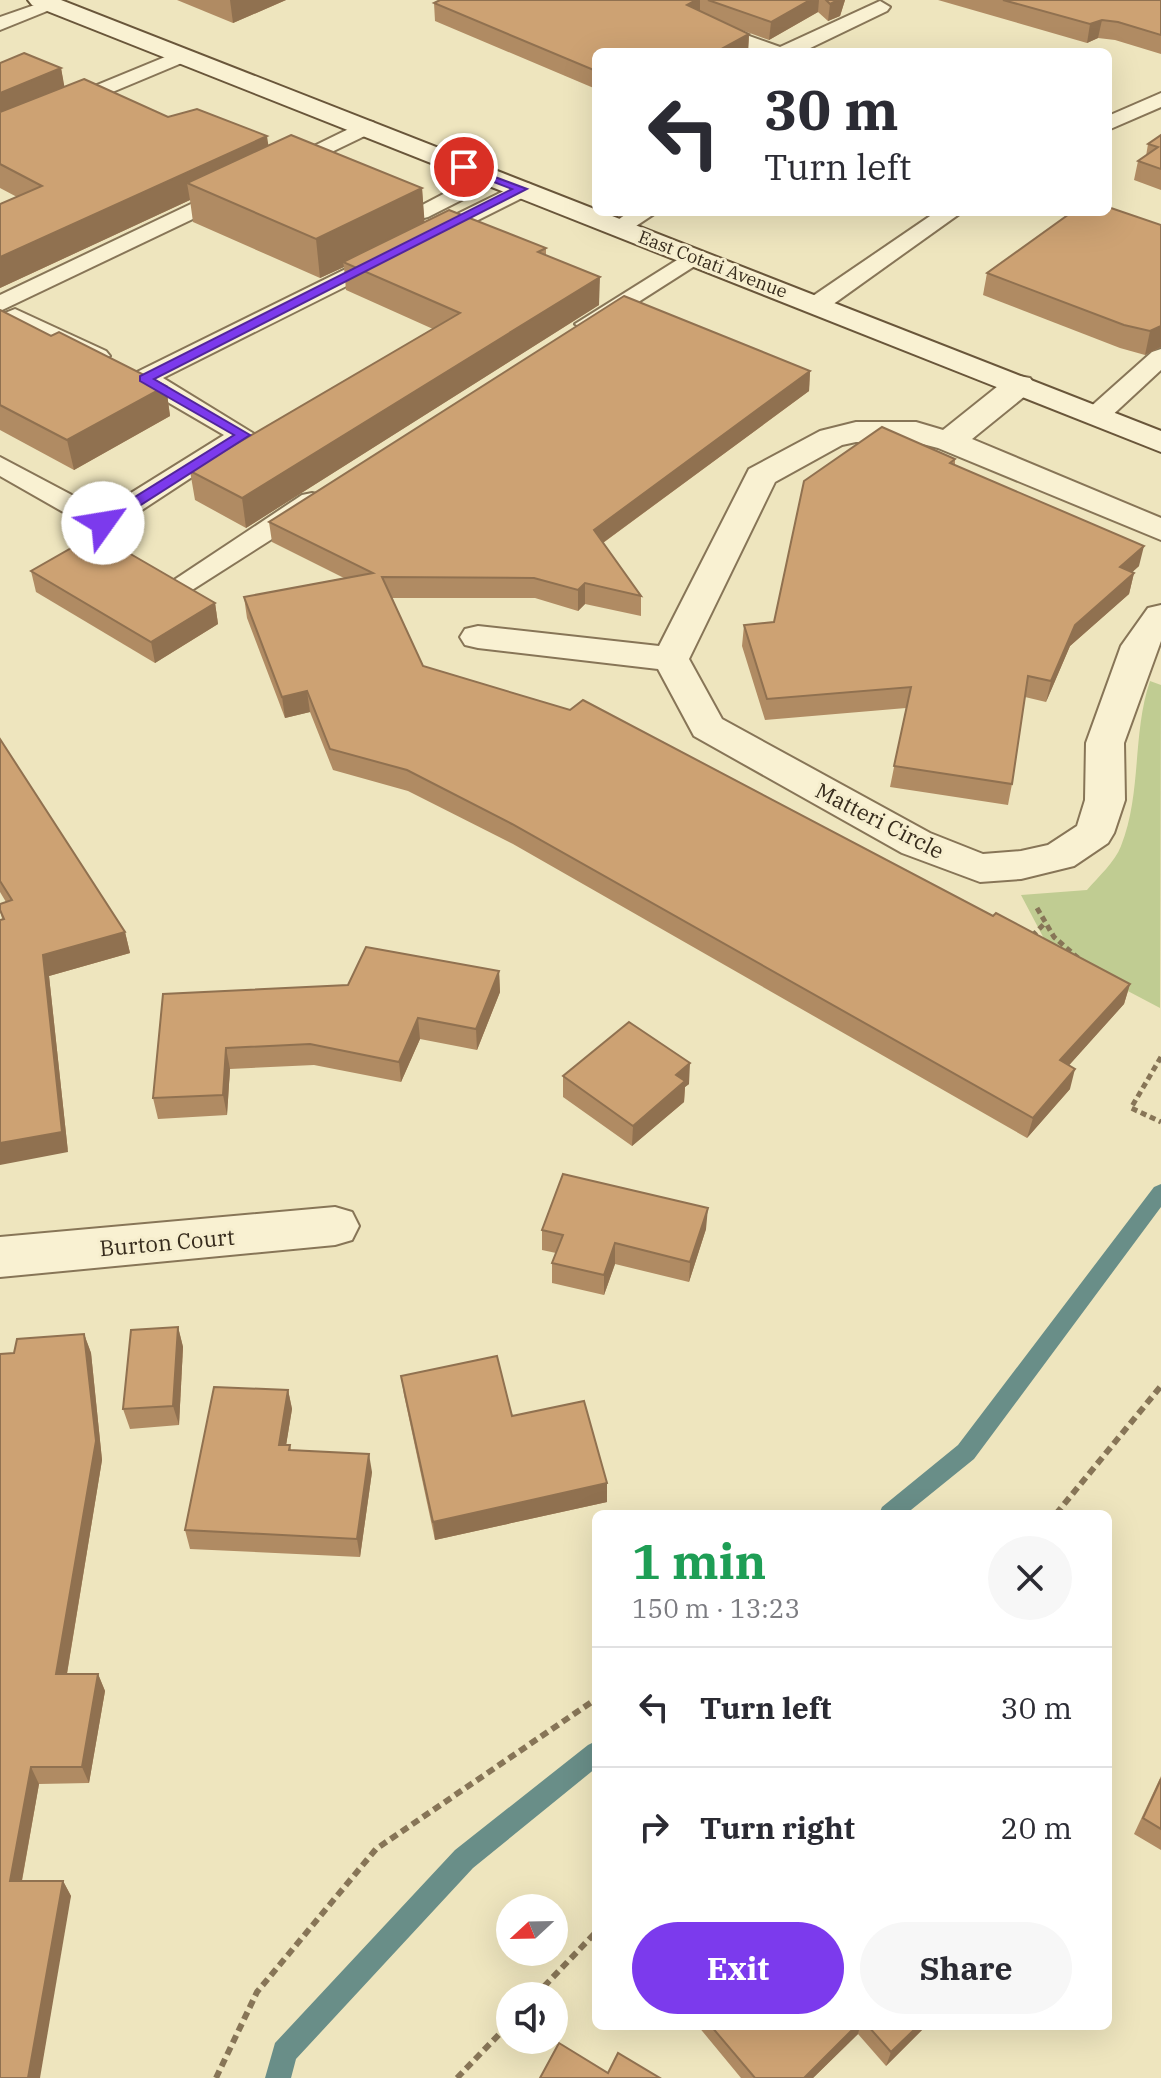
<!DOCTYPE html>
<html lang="en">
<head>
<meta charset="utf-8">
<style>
	:root { --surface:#fff; --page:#f7f7f7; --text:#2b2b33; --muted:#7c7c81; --line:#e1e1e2; --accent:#7c3aed }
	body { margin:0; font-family:"IBM Plex Serif",serif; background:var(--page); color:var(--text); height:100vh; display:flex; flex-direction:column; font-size:30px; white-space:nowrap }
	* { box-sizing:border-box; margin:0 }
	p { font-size:26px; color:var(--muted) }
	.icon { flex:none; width:44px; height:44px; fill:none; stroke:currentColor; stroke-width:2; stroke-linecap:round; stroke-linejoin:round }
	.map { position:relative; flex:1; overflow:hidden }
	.side { position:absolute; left:592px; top:1510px; width:520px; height:520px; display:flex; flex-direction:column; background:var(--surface); border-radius:12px; box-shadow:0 8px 32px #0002 }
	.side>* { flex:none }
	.hud { position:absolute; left:592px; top:48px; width:520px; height:168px; border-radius:12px; box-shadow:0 8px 32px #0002; background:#fff; color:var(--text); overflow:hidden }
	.needle { width:52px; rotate:248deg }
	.controls { position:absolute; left:496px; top:1894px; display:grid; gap:16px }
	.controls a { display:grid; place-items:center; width:72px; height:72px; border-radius:50%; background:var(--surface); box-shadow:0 8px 32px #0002; font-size:40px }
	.pin { position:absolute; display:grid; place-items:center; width:68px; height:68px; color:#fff; margin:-34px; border:4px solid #fff; border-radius:50%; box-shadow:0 2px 8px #0007 }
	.me { position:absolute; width:88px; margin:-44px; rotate:58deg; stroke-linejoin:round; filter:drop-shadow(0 0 6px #0008) }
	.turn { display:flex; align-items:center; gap:28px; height:168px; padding:0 40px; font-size:36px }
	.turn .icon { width:104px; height:104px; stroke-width:2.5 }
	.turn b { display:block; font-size:56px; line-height:68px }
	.round { display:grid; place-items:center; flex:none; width:84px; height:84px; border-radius:42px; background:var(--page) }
	.headline { display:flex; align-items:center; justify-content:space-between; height:136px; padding:0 40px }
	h1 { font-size:48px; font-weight:700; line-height:60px; color:#1e9e55 }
	.cta { display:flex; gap:16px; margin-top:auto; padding:16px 40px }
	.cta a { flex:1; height:92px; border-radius:48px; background:var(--accent); color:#fff; font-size:32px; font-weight:700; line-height:92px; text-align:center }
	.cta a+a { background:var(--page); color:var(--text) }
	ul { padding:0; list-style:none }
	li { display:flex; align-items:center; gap:24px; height:120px; padding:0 40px; border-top:2px solid var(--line) }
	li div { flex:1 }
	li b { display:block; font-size:30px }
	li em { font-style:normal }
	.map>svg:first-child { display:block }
	.green { fill:#c0cc92 }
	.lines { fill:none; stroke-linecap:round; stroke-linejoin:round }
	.stream { fill:#698e88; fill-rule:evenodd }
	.service-casing { stroke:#877557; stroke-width:4 }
	.minor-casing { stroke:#877557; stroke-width:4 }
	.secondary-casing { stroke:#69563a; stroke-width:4 }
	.path-far1 { stroke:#877557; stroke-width:5; stroke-dasharray:6 4; stroke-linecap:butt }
	.path { stroke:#877557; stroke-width:6; stroke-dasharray:8 5; stroke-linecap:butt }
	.service { fill:#f9f1d2; fill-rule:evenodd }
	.minor { fill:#f9f1d2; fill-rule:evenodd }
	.secondary { fill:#f9f1d2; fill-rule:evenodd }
	.wall { fill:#b08b63 }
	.shaded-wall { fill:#907150 }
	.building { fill:#cda273; stroke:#907150; stroke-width:2 }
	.route { fill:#7c3aed; stroke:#51269a; stroke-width:2 }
	.labels { text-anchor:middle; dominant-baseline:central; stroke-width:6; stroke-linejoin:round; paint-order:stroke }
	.far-street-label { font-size:18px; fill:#362b1c; stroke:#f6eece }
	.street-label { font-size:22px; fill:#362b1c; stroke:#f6eece }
</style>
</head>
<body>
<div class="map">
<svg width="1161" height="2078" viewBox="0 0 1161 2078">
	<rect width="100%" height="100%" fill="#eee5be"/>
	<path class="green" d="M1150,681L1161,685L1160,1008L1050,950L1021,895L1087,890C1098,877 1115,862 1121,846C1142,793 1132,734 1150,681Z"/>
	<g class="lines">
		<g class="stream">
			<path d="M1161,1184V1207L974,1459L906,1514H879L882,1507L958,1445L1154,1187Z"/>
			<path d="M596,1741V1768L473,1868L296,2059L291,2078H265L275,2043L455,1850L588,1745Z"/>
		</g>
		<defs>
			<g id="service">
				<path d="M49,0L59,1L62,5L0,30V17Z"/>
				<path d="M880,1L890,7L887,11L802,52H755L694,26L704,20L780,47Z"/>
				<path d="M182,50L192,56L189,60L0,139V125Z"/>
				<path d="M1161,93V107L1108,130V116Z"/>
				<path d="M365,121L373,122L376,127L373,132L288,173H272L269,168Z"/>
				<path d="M489,170L497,172L500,177L497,182L428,217L420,219L409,212Z"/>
				<path d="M522,182L530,184L533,189L530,194L163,378L256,435L113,529H93L0,476V457L102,511L224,435L135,383L131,378L135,373Z"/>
				<path d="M233,184L244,191L241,196L0,311V295Z"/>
				<path d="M629,212H657L627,232H611L608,227Z"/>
				<path d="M936,212H962L825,310H807L804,305L807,300Z"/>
				<path d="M693,250L701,252L705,257L701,262L596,329L587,331L575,324Z"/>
				<path d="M15,309L106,351L110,356L97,364L16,326L0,332V315Z"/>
				<path d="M1161,349V370L1106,421H1088L1084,415L1088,409L1152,352Z"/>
				<path d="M312,493L322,495L326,501L322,507L192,590H172L168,584L302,495Z"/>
			</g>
			<g id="minor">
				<path d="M1019,376L1030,378L1035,385L1030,392L972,439L1161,518V540L938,448L915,442H856L842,445L775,482L689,659L722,719L930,833L983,854L1021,851L1048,845L1077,826L1085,800L1086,743L1121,646L1148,608L1161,605V641L1124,743L1125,800L1114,833L1108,843L1074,866L1021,879L980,882L902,853L694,736L658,669L478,648L465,645L460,637L465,629L478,626L659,646L749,469L820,431L856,422H916L943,430L1008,378Z"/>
				<path d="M335,1207L352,1212L359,1226L352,1240L335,1245L0,1277V1237Z"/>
			</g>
			<path id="secondary" d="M28,0H61L1161,431V452L32,5Z"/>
		</defs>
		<use href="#service" class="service-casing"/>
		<use href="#minor" class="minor-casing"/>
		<use href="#secondary" class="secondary-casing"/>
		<g class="path-far1">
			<path d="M1037,908L1054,937L1078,958"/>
			<path d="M1032,936L1045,923"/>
			<path d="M1161,1057L1131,1108L1161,1122"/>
		</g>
		<g class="path">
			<path d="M1056,1514L1161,1386"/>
			<path d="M535,1996L596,1932"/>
			<path d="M216,2078L257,1992L376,1849L596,1699"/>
			<path d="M457,2078L510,2023"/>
		</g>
		<use href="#service" class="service"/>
		<use href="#minor" class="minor"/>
		<use href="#secondary" class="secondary"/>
	</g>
	<g class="wall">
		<path d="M177,0H286L233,23Z"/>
		<path d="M440,0H845L840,16L828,21L818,12L769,40L736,28L749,34L748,52H596V89L435,21L434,3Z"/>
		<path d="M938,0H1161V54L1115,40L1098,38L1087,43Z"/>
		<path d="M0,63L61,68L64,87L168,117L422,188L424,222L546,248V255L599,305L246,528L195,500L190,471L433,329L346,290L344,267L320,278L193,222L190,200L0,288V204L17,197L0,188Z"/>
		<path d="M1161,135V190L1134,180L1138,161L1146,156L1148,144Z"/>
		<path d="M1161,225V347L1145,355L1120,348L983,295L987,273Z"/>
		<path d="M0,310L51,336L166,386L170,416L74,470L0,430Z"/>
		<path d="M810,371L809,391L603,543L641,596V616L585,604L578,611L535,598H392L423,666L993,916L1130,984L1124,1004L1069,1065L1070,1089L1027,1138L513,844L408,791L333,770L310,712L285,718L247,618L244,597L344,578L272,542L269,522Z"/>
		<path d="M955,459V465L1139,566L1132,572L1134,573L1129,594L1070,646L1046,702L1025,697L1012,784L1008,805L890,787L906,708L765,720L742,646L744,625L774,622Z"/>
		<path d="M31,571L215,603L218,624L155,663L36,592Z"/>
		<path d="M0,739L125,932L130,953L49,976L68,1152L0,911L6,902L0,892Z"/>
		<path d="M499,971L500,992L477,1050L420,1039L401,1082L314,1065L230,1069L227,1115L158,1119L153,1098L163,994L348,985Z"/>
		<path d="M563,1076L689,1084L685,1087L684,1102L632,1146L563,1097Z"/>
		<path d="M706,1229L689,1282L615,1264L604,1295L552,1283V1263L556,1253L542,1250V1230Z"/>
		<path d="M178,1327L183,1347L179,1425L130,1429L123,1409Z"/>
		<path d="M84,1334L91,1353L102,1460L67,1674H98L105,1691L89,1783L39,1784L22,1881H63L71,1896L0,2078L14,1353Z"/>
		<path d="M401,1376L512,1416L607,1483V1502L435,1540L404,1395Z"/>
		<path d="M288,1390L292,1409L286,1445H290L291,1450L372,1472L360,1557L190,1549L185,1530Z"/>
		<path d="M1161,1776V1850L1134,1834Z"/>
		<path d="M698,2026H926L886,2066L858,2034L813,2078H741Z"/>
	</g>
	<g class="shaded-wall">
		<path d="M230,0H286L233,23Z"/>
		<path d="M696,0H700V15L687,5Z"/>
		<path d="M810,0H819L818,12L769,40L771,22Z"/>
		<path d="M838,0H845L840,16L828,21L830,4Z"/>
		<path d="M1102,20L1098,38L1087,43L1090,24Z"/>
		<path d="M749,34L748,52H716Z"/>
		<path d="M61,68L66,95L0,122V93Z"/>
		<path d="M267,136L271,163L187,183L190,200L0,288V257Z"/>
		<path d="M422,188L425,227L343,262L344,267L320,278L316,239Z"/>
		<path d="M600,277L599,305L246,528L242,498Z"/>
		<path d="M1161,326V347L1145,355L1150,331Z"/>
		<path d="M810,371L809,391L593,550L594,530Z"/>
		<path d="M166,386L170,416L74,470L67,440Z"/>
		<path d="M1144,546L1139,566L1115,588L1120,567Z"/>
		<path d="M1134,573L1129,594L1070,646L1046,702L1051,681L1075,625Z"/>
		<path d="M585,583V604L578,611V590Z"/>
		<path d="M215,603L218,624L155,663L151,642Z"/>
		<path d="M307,691L310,712L285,718L282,697Z"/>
		<path d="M125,932L130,953L49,976L68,1152L0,1165V1143L43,955Z"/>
		<path d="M499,971L500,992L477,1050L476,1029Z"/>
		<path d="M1130,984L1124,1004L1055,1081L1060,1060Z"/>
		<path d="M418,1018L420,1039L401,1082L399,1062Z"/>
		<path d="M226,1048L230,1069L227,1115L223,1095Z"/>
		<path d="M690,1063L689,1084L685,1087L684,1102L632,1146L633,1126L676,1075Z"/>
		<path d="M1075,1069L1070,1089L1027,1138L1033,1118Z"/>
		<path d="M708,1208L706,1229L689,1282L690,1262Z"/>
		<path d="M615,1243V1264L604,1295V1275Z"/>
		<path d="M178,1327L183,1347L179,1425L173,1406Z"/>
		<path d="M84,1334L91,1353L102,1460L64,1691L56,1674Z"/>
		<path d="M288,1390L292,1409L283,1464L279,1445Z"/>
		<path d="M369,1454L372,1472L360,1557L357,1539Z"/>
		<path d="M607,1483V1502L435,1540L433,1522Z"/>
		<path d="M98,1674L105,1691L89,1783L82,1767Z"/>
		<path d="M31,1767L39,1784L19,1896L10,1881Z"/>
		<path d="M63,1881L71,1896L40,2078H28Z"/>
		<path d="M856,2026H860L858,2034L813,2078H804Z"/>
		<path d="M918,2026H926L886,2066L891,2052Z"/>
	</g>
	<g class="building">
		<path d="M440,0H696L687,5L749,34L716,52H596V71L434,3Z"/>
		<path d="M708,0H810L771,22Z"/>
		<path d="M826,0H838L830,4Z"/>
		<path d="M1003,0H1161V35L1118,22L1102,20L1090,24Z"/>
		<path d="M24,53L61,68L0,93V63Z"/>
		<path d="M84,79L168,117L197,109L267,136L0,257V204L42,186L0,164V112Z"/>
		<path d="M291,135L422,188L316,239L187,183Z"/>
		<path d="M1161,135V169L1138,161L1158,147L1148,144Z"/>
		<path d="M1108,207L1161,225V326L1150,331L1124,325L987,273L1072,212H1108Z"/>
		<path d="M449,210L546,248L538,252L600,277L242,498L190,471L460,313L343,262Z"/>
		<path d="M624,296L810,371L594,530L641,596L585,583L578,590L534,578L382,577L423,666L570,710L583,700L993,916L996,913L1130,984L1060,1060L1075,1069L1033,1118L512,824L407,770L330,749L307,691L282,697L244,597L373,573L269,522Z"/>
		<path d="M0,310L51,336L59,332L166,386L67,440L0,405Z"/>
		<path d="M882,427L955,459L950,463L1144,546L1120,567L1134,573L1075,625L1051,681L1028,676L1012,784L894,766L911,687L767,699L744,625L774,622L804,481Z"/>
		<path d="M96,534L215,603L151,642L31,571Z"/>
		<path d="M0,739L125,932L43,955L62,1132L0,1143V920L4,919L0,910V904L12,900L0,881Z"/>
		<path d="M366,947L499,971L476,1029L418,1018L399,1062L310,1044L226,1048L223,1095L153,1098L163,994L348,985Z"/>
		<path d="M629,1022L690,1063L676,1075L685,1081L633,1126L563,1076Z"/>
		<path d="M563,1174L708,1208L690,1262L615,1243L604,1275L552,1263L563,1235L542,1230Z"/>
		<path d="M178,1327L173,1406L123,1409L131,1330Z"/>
		<path d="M84,1334L96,1441L56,1674H98L82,1767H31L10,1881H63L28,2078H0V1354L14,1353L17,1339Z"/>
		<path d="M497,1356L512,1416L584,1401L607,1483L433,1522L401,1376Z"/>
		<path d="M214,1387L288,1390L279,1445H290L289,1450L369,1454L357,1539L185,1530Z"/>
		<path d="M1161,1779V1829L1143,1818Z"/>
		<path d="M711,2026H856L804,2078H755Z"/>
		<path d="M868,2026H918L891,2052Z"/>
		<path d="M559,2043L608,2073L618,2053L660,2078H540Z"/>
	</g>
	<path class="route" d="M460,164L527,189L154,379L250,435L108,526H98V520L234,435L140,381V376L512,189L460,169Z"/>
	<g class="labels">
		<g class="far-street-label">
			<text transform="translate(713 264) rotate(21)">East Cotati Avenue</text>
		</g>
		<g class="street-label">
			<text transform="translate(880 820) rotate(27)">Matteri Circle</text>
			<text transform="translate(167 1242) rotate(-5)">Burton Court</text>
		</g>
	</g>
</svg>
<div class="controls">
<a><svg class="needle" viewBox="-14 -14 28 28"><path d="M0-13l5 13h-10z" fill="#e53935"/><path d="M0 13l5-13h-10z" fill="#7c7c81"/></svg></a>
<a><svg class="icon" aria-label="sound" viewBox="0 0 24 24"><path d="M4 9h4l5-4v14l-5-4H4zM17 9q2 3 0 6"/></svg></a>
</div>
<div class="pin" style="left:464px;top:167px;background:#d93025"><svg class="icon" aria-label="arrive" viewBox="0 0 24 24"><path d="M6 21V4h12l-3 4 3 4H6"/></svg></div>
<svg class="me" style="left:103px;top:523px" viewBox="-20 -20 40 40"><circle r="19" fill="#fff"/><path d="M0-13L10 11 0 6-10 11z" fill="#7c3aed"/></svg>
<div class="hud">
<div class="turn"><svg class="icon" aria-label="left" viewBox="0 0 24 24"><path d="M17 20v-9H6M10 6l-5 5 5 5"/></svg><div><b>30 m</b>Turn left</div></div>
</div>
<section class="side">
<div class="headline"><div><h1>1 min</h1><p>150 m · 13:23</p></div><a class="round"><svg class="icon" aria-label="close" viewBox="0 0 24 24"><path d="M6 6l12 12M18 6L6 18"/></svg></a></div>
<ul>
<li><svg class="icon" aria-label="left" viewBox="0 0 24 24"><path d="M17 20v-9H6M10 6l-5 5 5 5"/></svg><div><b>Turn left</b></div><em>30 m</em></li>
<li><svg class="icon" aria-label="right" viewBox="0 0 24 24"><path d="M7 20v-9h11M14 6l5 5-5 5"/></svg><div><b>Turn right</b></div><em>20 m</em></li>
</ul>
<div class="cta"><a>Exit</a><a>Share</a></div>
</section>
</div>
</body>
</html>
